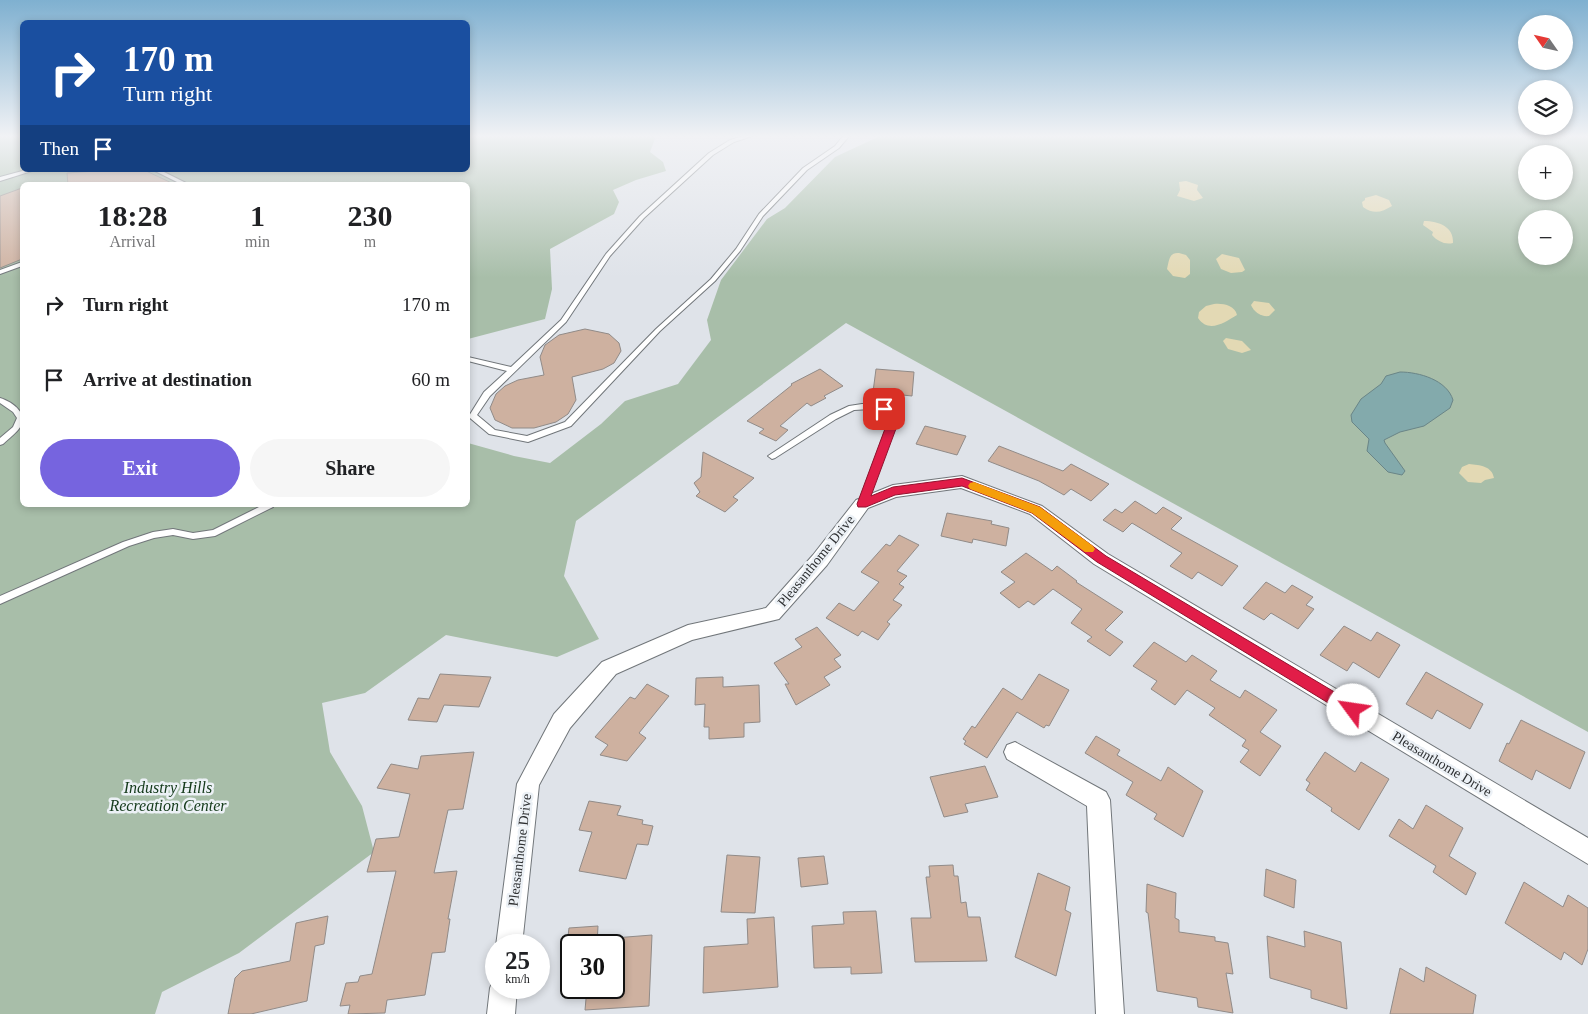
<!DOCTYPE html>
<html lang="en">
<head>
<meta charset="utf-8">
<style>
	:root { --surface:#fff; --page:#f6f6f6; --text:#202124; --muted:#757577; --accent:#7664df }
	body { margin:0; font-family:Georgia,serif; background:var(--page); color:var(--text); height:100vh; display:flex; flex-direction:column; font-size:19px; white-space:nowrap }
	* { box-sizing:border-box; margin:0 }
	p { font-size:16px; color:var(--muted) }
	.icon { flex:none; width:28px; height:28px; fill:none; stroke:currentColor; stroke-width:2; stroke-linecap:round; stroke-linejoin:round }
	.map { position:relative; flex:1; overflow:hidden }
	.details { position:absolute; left:20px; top:182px; width:450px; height:325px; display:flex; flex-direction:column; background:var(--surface); border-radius:8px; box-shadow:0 2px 8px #0003 }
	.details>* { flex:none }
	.top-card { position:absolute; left:20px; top:20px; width:450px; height:152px; border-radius:8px; box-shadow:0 2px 8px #0003; background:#1a4fa0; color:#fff; overflow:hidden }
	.needle { width:32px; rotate:304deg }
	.controls { position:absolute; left:1518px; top:15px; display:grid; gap:10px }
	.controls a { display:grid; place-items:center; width:55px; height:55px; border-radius:50%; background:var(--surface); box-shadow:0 2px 8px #0003; font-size:25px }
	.speed { position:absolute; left:485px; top:934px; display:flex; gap:10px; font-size:25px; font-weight:700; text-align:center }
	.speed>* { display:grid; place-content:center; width:65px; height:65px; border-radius:50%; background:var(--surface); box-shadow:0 2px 8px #0003; line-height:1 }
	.speed small { font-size:12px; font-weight:400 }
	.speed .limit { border:2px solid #111; border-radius:8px; background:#fff; color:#111 }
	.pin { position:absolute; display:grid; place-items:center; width:42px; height:42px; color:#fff; margin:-21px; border-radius:10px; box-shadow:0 2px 8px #0006 }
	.me { position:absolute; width:55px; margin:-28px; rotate:301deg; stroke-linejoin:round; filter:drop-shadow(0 0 4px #0008) }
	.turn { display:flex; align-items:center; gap:18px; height:105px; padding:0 20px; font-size:22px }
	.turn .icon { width:65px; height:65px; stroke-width:2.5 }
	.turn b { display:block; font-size:35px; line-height:42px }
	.then { display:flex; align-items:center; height:48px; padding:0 20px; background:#0003; gap:10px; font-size:19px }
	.eta { display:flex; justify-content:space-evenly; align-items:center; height:85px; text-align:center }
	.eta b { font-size:30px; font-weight:800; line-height:35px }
	.cta { display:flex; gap:10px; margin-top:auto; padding:10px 20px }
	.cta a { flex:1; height:58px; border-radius:30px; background:var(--accent); color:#fff; font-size:20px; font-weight:800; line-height:58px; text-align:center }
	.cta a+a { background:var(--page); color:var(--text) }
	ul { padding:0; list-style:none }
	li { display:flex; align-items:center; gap:15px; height:75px; padding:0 20px }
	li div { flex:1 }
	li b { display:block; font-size:19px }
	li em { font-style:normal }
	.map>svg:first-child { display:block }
	.green { fill:#a8bea9; fill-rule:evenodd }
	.sand { fill:#e3d9b4 }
	.water { fill:#83aaac; stroke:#6a8587 }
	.building { fill:#ceb1a0; stroke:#918b88 }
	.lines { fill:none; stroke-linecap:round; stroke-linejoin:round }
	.lane-casing { stroke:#71767a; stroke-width:2 }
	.street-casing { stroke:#71767a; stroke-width:2 }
	.lane { fill:#fff; fill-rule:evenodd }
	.street { fill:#fff; fill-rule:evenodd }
	.route { fill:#e11d48; stroke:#92132f }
	.slow { fill:#f59e0b }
	.labels { text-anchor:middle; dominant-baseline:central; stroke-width:5; stroke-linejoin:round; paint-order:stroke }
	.street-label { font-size:14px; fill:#2e3032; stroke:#ecf1f6 }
	.near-park-label { font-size:16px; font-style:italic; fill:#133919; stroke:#ecf1f6 }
</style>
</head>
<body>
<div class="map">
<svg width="1588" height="1014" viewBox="0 0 1588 1014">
	<rect width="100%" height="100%" fill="#dfe3e9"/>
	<path class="green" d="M0,136H22V170H468V136H656L650,152L663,162L666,171L636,180L613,190L619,202L614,214L550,249L552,289L545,319L468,339V185H22V505H468V443L514,456L550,463L601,424L625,401L678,384L711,340L707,320L721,280L767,219L785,208L835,157L880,136H1588V732L846,323L576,521L564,576L599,639L557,657L446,635L365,693L322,703L330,752L362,806L374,852L239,953L162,992L155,1014H0ZM1526,154H1564V191H1526ZM1526,219H1564V256H1526Z"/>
	<g class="sand">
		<path d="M1186,181L1198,185L1197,190L1203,198L1194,201L1177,196L1180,190L1179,182Z"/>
		<path d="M1376,195L1389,200L1392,206C1382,212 1374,215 1363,207L1362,202L1365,200V198Z"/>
		<path d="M1424,221C1439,221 1454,227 1453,243C1445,245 1437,241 1432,235L1433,232L1423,225Z"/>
		<path d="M1179,253L1186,255L1190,260V274L1185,278L1173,276L1167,269C1169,261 1169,252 1179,253Z"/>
		<path d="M1222,254L1239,258L1245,270L1242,272L1231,273L1221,269L1216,259Z"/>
		<path d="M1254,301L1269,303L1275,310L1269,316C1261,317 1254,312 1251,305Z"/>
		<path d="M1214,304C1222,303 1235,305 1237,315C1225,322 1209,334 1198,318L1199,312L1206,306Z"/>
		<path d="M1226,338L1242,341L1251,350L1242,353L1228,349L1223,341Z"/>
		<path d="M1469,464C1480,465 1492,466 1494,478L1485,480L1481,483L1468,482L1459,473L1462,467Z"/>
	</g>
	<path class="water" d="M1400,372C1419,372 1447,380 1453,400L1450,408L1424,426L1400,432L1384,440L1385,443L1405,471L1402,475L1388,472L1367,451L1369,439L1352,422L1351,415L1361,399L1381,384L1386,376Z"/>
	<g class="building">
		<path d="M111,170H144L176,185H68L67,173Z"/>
		<path d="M22,188V259L0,268V196Z"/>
		<path d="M585,329L609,334L619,343L621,351L614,363L603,369L572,377L576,400L568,414L556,422L534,428H512L495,420L490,408L496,394L505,386L518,380L544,375L540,357L545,345L559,335Z"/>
		<path d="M820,369L843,386L824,396L826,398L811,406L807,403L780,426L788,430L776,441L759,433L764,429L747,421L792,385L791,384Z"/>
		<path d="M876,369L914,372L912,396L873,392Z"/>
		<path d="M925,426L966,436L957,455L916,444Z"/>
		<path d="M999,446L1063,471L1071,464L1109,484L1091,501L1071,489L1064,495L1039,481L988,461Z"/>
		<path d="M703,452L754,478L733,497L738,500L725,512L696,496L700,492L694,483L701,477Z"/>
		<path d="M1135,501L1156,514L1163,507L1182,518L1171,529L1238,566L1222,586L1198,572L1192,579L1170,566L1182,553L1132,523L1123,532L1103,520L1115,509L1122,513Z"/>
		<path d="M947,513L992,521L991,524L1009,528L1006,546L973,539L972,543L941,536Z"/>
		<path d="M899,535L919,545L897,571L907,576L899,584L904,587L893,600L902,605L887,622L890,624L878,640L862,631L858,636L826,618L839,603L854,611L879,582L861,572L886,544L890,546Z"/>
		<path d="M1026,553L1052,571L1057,566L1077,581L1076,582L1123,612L1105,630L1123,642L1110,656L1087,641L1092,637L1071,623L1082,609L1053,589L1034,605L1028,601L1019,608L1000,593L1015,582L1001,572Z"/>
		<path d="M1266,582L1285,593L1292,585L1313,597L1306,605L1314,609L1298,629L1271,613L1264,620L1243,608Z"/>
		<path d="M1344,626L1371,641L1377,632L1400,645L1379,678L1353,662L1347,671L1320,655Z"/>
		<path d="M817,627L841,655L834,659L841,667L824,677L830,685L796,705L785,684H789L774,663L802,647L795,639Z"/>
		<path d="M1154,642L1186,662L1192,655L1217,671L1210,680L1240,698L1245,690L1277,710L1260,732L1281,746L1260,776L1240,762L1249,750L1242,746L1246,740L1209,715L1215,708L1187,690L1175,705L1151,689L1157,681L1133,666Z"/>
		<path d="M1426,672L1483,704L1470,729L1437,710L1432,719L1406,704Z"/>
		<path d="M440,674L491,677L479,707L444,705L437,722L408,720L418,698L429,699Z"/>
		<path d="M1039,674L1069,690L1049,726L1046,725L1044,728L1017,712L987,758L964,744L966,741L963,739L972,726L975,728L1003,688L1022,700Z"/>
		<path d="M723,677V687L759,685L760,722L744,723V737L709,739V727H704L705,704L695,705L696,678Z"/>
		<path d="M647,684L669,696L639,733L646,738L627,761L600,755L608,745L595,737L630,697L635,699Z"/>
		<path d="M1521,720L1585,752L1570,789L1536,770L1532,780L1499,761L1507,743L1509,744Z"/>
		<path d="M1096,736L1120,750L1117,755L1161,781L1168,767L1203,791L1183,837L1154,819L1157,814L1126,795L1133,782L1085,753Z"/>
		<path d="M474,752L463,809L448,810L434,873L457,871L448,919H450L445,952L432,953L425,995L387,1000L385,1013L348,1014L350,1005L340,1006L346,983L358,982L360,976L372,974L396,871L367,872L376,839L399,837L410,794L377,788L391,764L418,769L421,756Z"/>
		<path d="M1325,752L1355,772L1361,762L1389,779L1359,830L1331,811L1332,808L1306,790L1310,783L1306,780Z"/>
		<path d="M985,766L998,797L965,804L968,812L944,817L930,777Z"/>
		<path d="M589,801L621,806L617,815L643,820L642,824L653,826L648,845L637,844L626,879L579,871L592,832L579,830Z"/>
		<path d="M1426,805L1463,828L1449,856L1476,873L1466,895L1433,872L1436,866L1389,836L1399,819L1413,829Z"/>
		<path d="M727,855L760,857L755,913L721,912Z"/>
		<path d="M824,856L828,884L801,887L798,858Z"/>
		<path d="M953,865L954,876H958L961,903L966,902L968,917H980L987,961L915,962L911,918H931L926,877H930L929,866Z"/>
		<path d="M1266,869L1296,880L1294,908L1264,896Z"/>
		<path d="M1038,873L1070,887L1065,910L1071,913L1056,976L1015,957Z"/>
		<path d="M1524,882L1563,907L1568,895L1588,908V949L1582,965L1564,952L1561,960L1505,923Z"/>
		<path d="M1147,884L1176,893L1175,918L1179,920V932L1215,937V941L1228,943L1233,974L1226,973L1233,1013L1198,1007L1197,998L1157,991L1148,913L1146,912Z"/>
		<path d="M876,911L882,973L851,974V967L814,968L812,926L844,924L843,912Z"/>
		<path d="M328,916L324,944L315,946L307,1001L251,1014H228L235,978L242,971L290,961L296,923Z"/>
		<path d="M774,917L778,987L703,993L704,947L748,944L747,919Z"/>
		<path d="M598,926L597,945H567L569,928Z"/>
		<path d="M1304,931L1341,942L1347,1009L1311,998V990L1270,978L1267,936L1305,947Z"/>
		<path d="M652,935L649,1006L585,1010L587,988H614V938Z"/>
		<path d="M1426,967L1476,995L1473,1014H1390L1400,968L1424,982Z"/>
	</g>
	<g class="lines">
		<defs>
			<g id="lane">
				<path d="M744,136H752L734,142L713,155L644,218L610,256L566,322L490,396L477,415L495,430L527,436L565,422L656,329L711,279L736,249L759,214L803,168L835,146L843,136H849L839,148L807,170L763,216L740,251L715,281L660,331L571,426L528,442L489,434L470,418L469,416L484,392L507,371L468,361V357L511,367L561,320L606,254L640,216L709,153L730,140Z"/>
				<path d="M26,170H35L0,181V177Z"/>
				<path d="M153,170H160L190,185H183Z"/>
				<path d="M22,262V266L0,274V270Z"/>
				<path d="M0,398C13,402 31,415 18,430C14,435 8,439 3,444L0,445V438L13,427L17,418L13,412L0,403Z"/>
				<path d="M862,404C874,404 886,406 895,415V426L865,506L862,507L858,504L887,426V416L878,411L871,409L854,410L836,419L775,458L772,459L768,456L830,415L849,406Z"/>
				<path d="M263,505H274L273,507L215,536L193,539L173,535L154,538L129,546L0,604V596L123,542L153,532L173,529L193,533L213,530Z"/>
			</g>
			<g id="street">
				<path d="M962,476L1042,506L1108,554L1588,838V864L1094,564L1030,514L961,488L896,497L868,508L827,565L779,619L692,640L616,674L570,728L539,785L522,945L496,946L517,784L554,714L602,662L688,625L766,608L813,555L856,500L893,485Z"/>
				<path d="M1015,742L1106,792L1110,800L1124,1014H1096L1087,806L1007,759L1004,752L1007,745Z"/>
				<path d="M494,978H496V988H517L515,1014H487L490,988Z"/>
			</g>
		</defs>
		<use href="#lane" class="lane-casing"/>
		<use href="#street" class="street-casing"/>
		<use href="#lane" class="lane"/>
		<use href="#street" class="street"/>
	</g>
	<linearGradient id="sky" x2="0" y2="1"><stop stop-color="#7fb0d0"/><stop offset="0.49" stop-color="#f1f2f5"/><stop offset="1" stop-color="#f1f2f5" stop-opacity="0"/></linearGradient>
	<rect width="1588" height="278" fill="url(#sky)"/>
	<path class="route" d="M884,406L896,415L897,426L871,496L893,487L962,478L1040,507L1106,556L1358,706L1360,710L1358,715L1353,717L1348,715L1097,562L1032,513L962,486L895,495L866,507H858L857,504L886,426V416L879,409Z"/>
	<path class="slow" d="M974,482L1040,507L1093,546L1095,549L1093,552H1085L1032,513L970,489L968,486L970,483Z"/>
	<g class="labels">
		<g class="street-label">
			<text transform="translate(816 561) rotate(-51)">Pleasanthome Drive</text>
			<text transform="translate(1442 764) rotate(31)">Pleasanthome Drive</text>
			<text transform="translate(520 850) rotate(-83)">Pleasanthome Drive</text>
		</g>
		<g class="near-park-label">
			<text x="168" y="787">Industry Hills<tspan x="168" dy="18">Recreation Center</tspan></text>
		</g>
	</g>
</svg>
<div class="controls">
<a><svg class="needle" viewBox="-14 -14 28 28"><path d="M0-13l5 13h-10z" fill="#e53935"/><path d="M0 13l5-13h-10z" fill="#757577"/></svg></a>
<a><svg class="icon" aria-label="layers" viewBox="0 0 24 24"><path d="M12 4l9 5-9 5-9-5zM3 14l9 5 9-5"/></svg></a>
<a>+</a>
<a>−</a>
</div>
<div class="speed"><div>25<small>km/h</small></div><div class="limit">30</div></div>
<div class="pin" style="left:884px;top:409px;background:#d93025"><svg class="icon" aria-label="arrive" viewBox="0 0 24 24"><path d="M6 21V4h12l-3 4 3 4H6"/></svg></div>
<svg class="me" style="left:1353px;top:710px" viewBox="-20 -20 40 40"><circle r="19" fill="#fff"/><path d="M0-13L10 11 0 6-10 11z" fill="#e11d48"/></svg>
<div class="top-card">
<div class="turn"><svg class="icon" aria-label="right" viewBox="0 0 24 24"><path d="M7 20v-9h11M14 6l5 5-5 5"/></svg><div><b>170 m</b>Turn right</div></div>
<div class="then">Then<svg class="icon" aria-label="arrive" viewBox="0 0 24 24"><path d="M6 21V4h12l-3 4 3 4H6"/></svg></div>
</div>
<section class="details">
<div class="eta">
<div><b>18:28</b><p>Arrival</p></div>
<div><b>1</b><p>min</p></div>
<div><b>230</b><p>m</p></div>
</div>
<ul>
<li><svg class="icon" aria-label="right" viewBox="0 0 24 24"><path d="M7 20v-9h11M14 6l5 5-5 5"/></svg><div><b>Turn right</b></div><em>170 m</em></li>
<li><svg class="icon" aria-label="arrive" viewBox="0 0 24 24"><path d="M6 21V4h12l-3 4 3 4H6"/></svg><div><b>Arrive at destination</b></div><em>60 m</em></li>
</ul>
<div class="cta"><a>Exit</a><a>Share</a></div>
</section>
</div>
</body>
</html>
